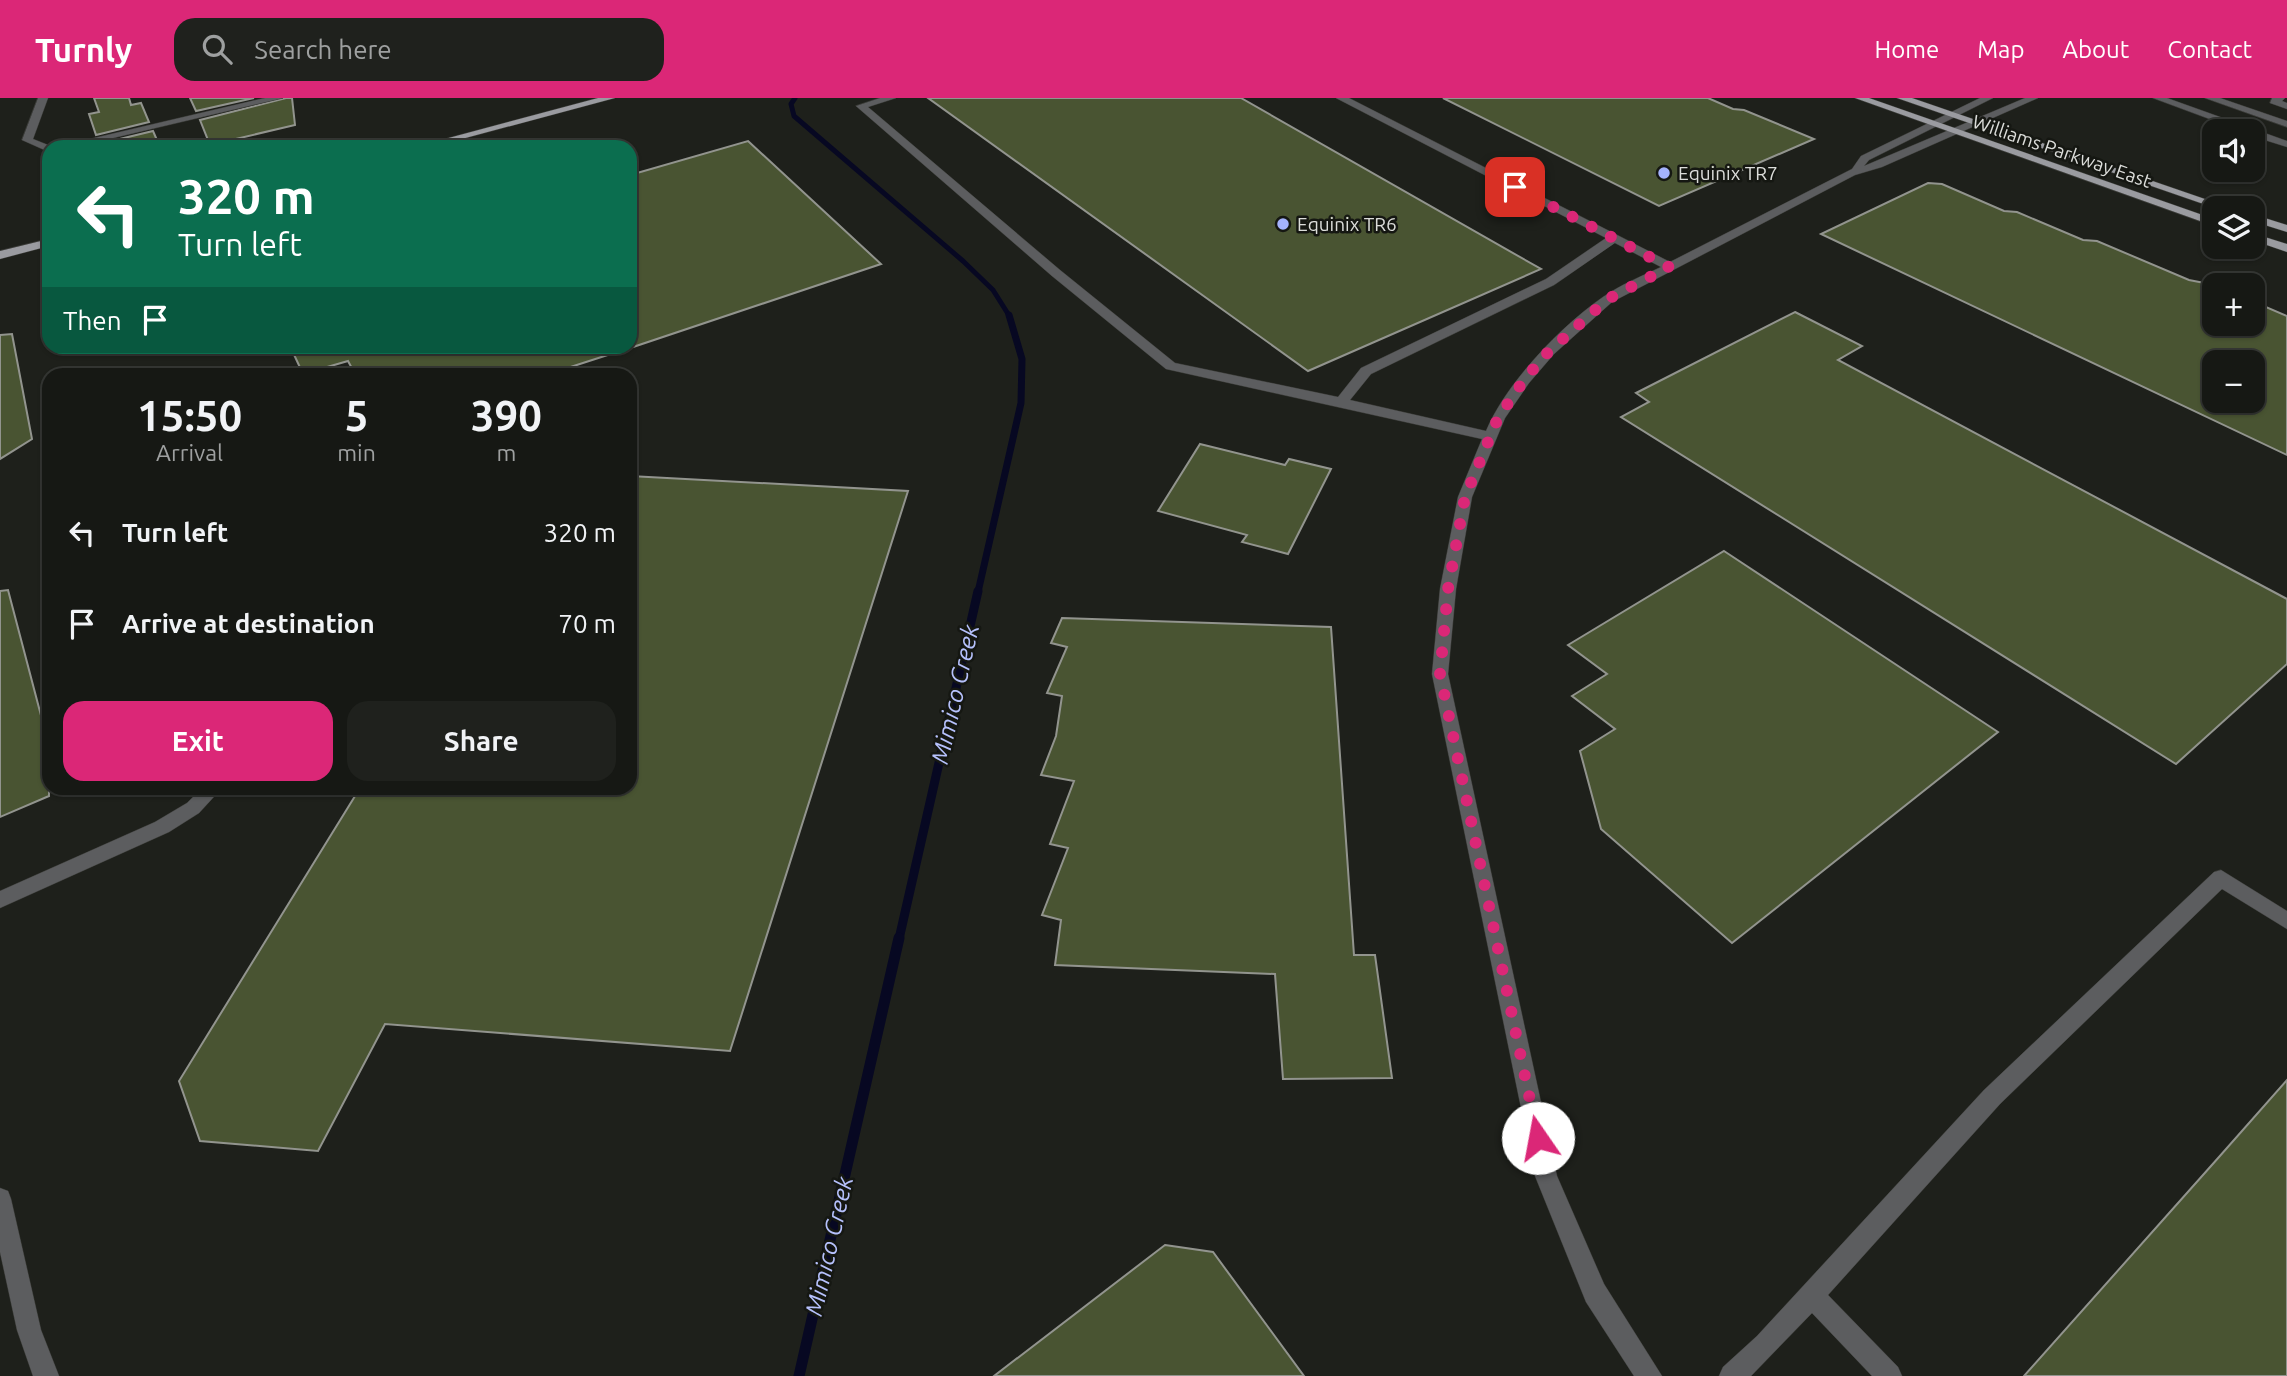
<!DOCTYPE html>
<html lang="en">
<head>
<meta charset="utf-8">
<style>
	:root { --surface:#161814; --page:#1f211d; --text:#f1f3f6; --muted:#9ea0a0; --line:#353734; --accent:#db2777 }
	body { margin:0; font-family:Ubuntu,sans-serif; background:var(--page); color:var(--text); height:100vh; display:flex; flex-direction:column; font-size:26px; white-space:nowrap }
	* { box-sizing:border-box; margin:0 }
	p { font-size:23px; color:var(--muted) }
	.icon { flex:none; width:38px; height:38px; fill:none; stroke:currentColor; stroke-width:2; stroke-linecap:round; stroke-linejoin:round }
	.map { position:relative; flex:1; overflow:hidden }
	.details { position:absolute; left:42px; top:270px; width:595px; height:427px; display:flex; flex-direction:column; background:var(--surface); border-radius:21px; box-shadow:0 2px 5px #0004,0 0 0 2px var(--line) }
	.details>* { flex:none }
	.guide { position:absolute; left:42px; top:42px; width:595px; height:214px; border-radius:21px; box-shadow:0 2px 5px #0004,0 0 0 2px var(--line); background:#0b6e4f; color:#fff; overflow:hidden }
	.controls { position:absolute; left:2202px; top:21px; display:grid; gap:14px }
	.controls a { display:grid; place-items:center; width:63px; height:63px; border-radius:14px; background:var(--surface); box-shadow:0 2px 5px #0004,0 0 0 2px var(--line); font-size:35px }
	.pin { position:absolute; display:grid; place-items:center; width:60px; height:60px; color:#fff; margin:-30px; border-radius:14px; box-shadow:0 4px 10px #0006 }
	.me { position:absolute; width:77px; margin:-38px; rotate:348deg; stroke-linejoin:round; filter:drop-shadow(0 0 5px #0008) }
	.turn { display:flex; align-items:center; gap:24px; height:147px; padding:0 21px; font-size:32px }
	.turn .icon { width:91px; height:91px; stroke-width:2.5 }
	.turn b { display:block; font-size:49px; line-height:60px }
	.then { display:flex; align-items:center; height:66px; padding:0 21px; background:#0003; gap:14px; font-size:26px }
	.eta { display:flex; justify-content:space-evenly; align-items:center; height:119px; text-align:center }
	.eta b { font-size:42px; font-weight:700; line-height:49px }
	.cta { display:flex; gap:14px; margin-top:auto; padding:14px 21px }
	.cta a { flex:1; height:80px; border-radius:21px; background:var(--accent); color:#fff; font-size:28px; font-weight:700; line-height:80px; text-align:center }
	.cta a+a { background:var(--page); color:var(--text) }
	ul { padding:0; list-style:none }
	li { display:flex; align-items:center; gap:21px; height:91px; padding:0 21px }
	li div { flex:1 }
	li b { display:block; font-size:26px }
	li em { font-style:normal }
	header { display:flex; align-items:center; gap:42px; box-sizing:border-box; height:98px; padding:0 35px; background:var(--accent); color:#fff }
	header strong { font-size:33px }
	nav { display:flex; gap:38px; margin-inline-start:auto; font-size:24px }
	.search { width:490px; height:63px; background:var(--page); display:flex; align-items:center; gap:18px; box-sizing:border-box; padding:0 24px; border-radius:21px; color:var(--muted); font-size:26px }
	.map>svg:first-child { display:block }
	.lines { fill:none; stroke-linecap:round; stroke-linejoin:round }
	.stream-far3 { stroke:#070822; stroke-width:5 }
	.stream-far2 { stroke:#070822; stroke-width:7 }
	.stream-far1 { stroke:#070822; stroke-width:9 }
	.stream { stroke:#070822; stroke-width:11 }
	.building { fill:#495432; stroke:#92948e; stroke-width:2; fill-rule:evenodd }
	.minor-casing { stroke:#393a36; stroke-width:1 }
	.major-casing { stroke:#393a36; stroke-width:1 }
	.minor { fill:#5c5d5f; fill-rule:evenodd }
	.major { fill:#9a9ba0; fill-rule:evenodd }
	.route { stroke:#db2777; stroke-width:12; stroke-dasharray:0 21.6 }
	.poi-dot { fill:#a4b2fc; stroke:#151712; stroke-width:2.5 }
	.labels { text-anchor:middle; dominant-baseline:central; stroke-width:5; stroke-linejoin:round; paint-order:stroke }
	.far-street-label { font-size:19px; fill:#dcddda; stroke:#151712 }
	.far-poi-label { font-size:19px; fill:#dcddda; stroke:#151712; text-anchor:start }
	.water-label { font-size:24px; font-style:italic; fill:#b6c1fc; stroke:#151712 }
</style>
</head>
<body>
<header>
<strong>Turnly</strong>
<div class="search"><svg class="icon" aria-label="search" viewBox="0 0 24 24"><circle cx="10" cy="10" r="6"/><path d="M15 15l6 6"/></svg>Search here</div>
<nav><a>Home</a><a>Map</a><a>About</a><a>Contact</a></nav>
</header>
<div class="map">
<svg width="2287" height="1278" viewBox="0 0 2287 1278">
	<rect width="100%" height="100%" fill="#1e201b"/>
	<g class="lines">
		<path class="stream-far3" d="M795,0L791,6L794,18L963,163L993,192L1010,219"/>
		<path class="stream-far2" d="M978,494L1021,305L1022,261L1009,217"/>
		<path class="stream-far1" d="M899,841L978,493"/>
		<path class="stream" d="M799,1278L899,840"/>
	</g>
	<g class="building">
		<path d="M94,0H129L131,7L141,5L149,24L96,37L89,16L99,14Z"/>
		<path d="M190,0H254L196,13Z"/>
		<path d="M286,0H292L295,27L210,47L200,22Z"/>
		<path d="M928,0H1241L1541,171L1308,273Z"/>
		<path d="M1443,0H1708L1733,11L1744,12L1814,41L1659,108Z"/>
		<path d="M153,33L160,49H100L99,46Z"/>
		<path d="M748,43L881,166L630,250V77Z"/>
		<path d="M1928,85L1942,86L2004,113L2017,114L2083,142L2097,143L2189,182L2215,187L2214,226H2252V203L2287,218V357L1821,136ZM2214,264H2252V303H2214Z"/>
		<path d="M1795,214L1862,248L1838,262L2287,501V566L2176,666L1621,319L1649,304L1636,295Z"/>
		<path d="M12,236L32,341L0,361V237Z"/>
		<path d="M290,248H619L620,253L549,276H355L348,263L303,276Z"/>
		<path d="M1200,346L1285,367L1289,361L1331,371L1288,456L1242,444L1247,437L1158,413Z"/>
		<path d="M630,378L908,393L730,953L385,926L318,1053L200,1043L179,983L360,690H630Z"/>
		<path d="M1724,453L1998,634L1732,845L1601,731L1580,653L1615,631L1572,598L1607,576L1568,547Z"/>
		<path d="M8,492L49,648V698L0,719V493Z"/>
		<path d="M1062,520L1331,529L1354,857H1375L1392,980L1283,981L1275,876L1055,867L1061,822L1042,817L1068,750L1050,746L1074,683L1041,677L1056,638L1062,598L1047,595L1067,549L1051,545Z"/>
		<path d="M2287,982V1278H2024L2219,1059Z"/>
		<path d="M1165,1147L1213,1154L1304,1278H994Z"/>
	</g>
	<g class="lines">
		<defs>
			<g id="minor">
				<path d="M38,0H48L33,41L53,49H49V54L22,42Z"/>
				<path d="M265,0H283L75,49H56Z"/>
				<path d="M880,0H896L868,9L1060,172L1175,265L1338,299L1361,270L1546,181L1606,140L1336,0H1349L1670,164L1852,71L1861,58L1980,0H1993L1869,62L1864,68L2025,0H2038L1882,69L1855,77L1612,204L1554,256L1529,285L1505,320L1472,399L1456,491L1448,576L1557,1078L1604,1186L1662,1278H1634L1586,1204L1535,1078L1432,576L1440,491L1458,399L1482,341L1166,271L1052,178L856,8ZM1615,145L1661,169C1642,178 1620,187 1603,199C1561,228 1506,285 1486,333L1350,302L1371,276L1554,187Z"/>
				<path d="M2153,0H2167L2287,43V49L2252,38V33H2242Z"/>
				<path d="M2205,0H2220L2287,23V29Z"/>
				<path d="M2272,0H2285L2282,3L2287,5V11L2270,5Z"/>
				<path d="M202,690H222L199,715L169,734L0,810V793L155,724L187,705Z"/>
				<path d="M2221,772L2287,813V831L2222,791L2000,1006L1828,1197L1898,1269L1902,1278H1872L1812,1215L1751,1278H1719L1723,1269L1757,1238L1984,992L2214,774Z"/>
				<path d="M0,1090L8,1093L11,1101L41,1232L59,1278H33L17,1232L0,1154Z"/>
			</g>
			<g id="major">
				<path d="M598,0H615L432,49H415Z"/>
				<path d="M1855,0H1869L2214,121V128Z"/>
				<path d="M1897,0H1912L2231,110H2215Z"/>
				<path d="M2252,116L2287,127V134L2252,123Z"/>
				<path d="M2252,135L2287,146V154L2252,142Z"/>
				<path d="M49,141V148L0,161V153Z"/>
			</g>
		</defs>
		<use href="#minor" class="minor-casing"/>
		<use href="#major" class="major-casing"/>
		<use href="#minor" class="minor"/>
		<use href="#major" class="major"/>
	</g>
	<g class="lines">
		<path class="route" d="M1515,89L1669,169L1608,201L1549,253L1524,282L1498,320L1465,399L1448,491L1440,576L1538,1040"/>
	</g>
	<g class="poi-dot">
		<circle cx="1664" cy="75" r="7"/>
		<circle cx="1283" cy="126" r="7"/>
	</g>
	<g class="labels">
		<g class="far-street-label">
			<text transform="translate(2062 53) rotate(19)">Williams Parkway East</text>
		</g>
		<g class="far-poi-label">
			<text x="1678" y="75">Equinix TR7</text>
			<text x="1297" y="126">Equinix TR6</text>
		</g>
		<g class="water-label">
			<text transform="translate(955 596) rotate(-77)">Mimico Creek</text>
			<text transform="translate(829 1148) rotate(-77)">Mimico Creek</text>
		</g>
	</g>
</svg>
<div class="controls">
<a><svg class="icon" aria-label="sound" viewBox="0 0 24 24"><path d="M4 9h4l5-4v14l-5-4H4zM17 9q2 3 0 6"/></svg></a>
<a><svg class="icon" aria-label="layers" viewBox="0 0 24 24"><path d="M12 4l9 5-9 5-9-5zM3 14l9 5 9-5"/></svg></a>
<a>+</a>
<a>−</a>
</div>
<div class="pin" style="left:1515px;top:89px;background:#d93025"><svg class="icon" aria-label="arrive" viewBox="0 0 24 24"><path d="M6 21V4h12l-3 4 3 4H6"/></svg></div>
<svg class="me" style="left:1538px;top:1040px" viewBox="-20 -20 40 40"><circle r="19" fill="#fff"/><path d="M0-13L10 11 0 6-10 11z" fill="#db2777"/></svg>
<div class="guide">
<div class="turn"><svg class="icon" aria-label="left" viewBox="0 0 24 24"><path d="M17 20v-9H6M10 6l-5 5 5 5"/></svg><div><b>320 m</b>Turn left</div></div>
<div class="then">Then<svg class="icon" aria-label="arrive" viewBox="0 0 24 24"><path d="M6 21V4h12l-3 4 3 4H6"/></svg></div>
</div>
<section class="details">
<div class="eta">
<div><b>15:50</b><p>Arrival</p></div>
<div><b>5</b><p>min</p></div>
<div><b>390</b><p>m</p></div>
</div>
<ul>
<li><svg class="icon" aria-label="left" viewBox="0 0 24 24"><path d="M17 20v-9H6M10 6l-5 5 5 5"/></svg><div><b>Turn left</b></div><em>320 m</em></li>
<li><svg class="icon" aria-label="arrive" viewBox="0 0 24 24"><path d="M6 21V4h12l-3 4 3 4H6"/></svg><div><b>Arrive at destination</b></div><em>70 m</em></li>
</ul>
<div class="cta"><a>Exit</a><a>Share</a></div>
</section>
</div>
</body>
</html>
